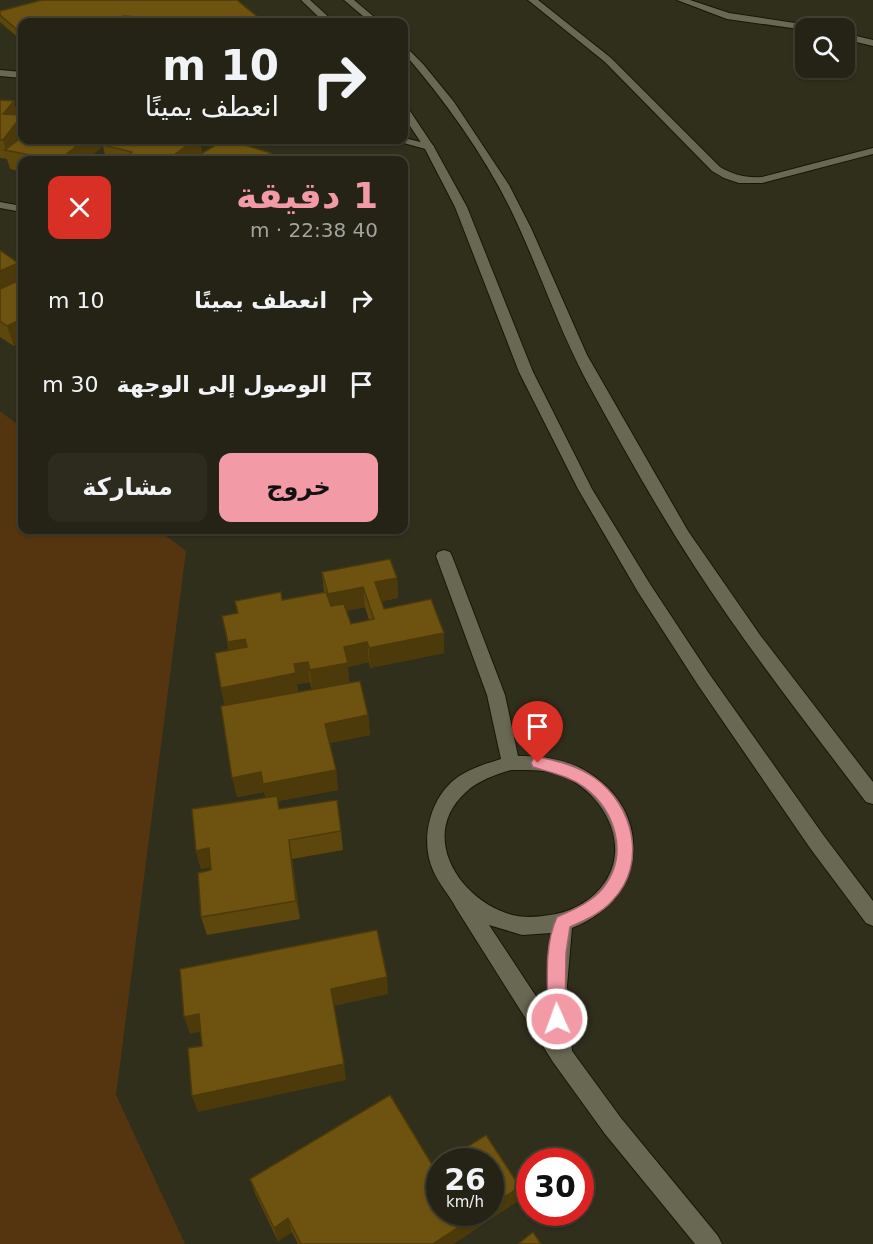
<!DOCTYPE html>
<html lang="ar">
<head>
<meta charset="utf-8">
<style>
	:root { --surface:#242315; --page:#2c2b1e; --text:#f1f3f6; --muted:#a3a4a0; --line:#414034; --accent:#f39aa7 }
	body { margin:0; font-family:"DejaVu Sans",Vazirmatn,sans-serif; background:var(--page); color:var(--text); direction:rtl; height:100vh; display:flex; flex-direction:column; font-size:22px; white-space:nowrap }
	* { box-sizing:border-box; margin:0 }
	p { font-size:20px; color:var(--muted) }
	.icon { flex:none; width:33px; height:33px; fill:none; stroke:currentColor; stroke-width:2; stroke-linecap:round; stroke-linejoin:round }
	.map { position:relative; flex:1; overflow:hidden; direction:ltr }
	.panel { position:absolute; left:18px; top:156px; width:390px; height:378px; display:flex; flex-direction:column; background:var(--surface); border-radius:12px; box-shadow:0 2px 4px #0004,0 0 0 2px var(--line); direction:rtl }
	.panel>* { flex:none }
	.top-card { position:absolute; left:18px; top:18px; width:390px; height:126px; border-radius:12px; box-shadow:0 2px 4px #0004,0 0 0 2px var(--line); direction:rtl; background:#242315; color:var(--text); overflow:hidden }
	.tools { position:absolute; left:795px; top:18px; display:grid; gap:12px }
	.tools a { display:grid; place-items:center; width:60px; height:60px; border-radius:12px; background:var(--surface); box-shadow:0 2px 4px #0004,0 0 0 2px var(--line); font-size:30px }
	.speed { position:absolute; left:426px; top:1148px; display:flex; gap:12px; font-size:30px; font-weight:700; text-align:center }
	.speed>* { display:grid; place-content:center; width:78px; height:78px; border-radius:50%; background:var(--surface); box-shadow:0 2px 4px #0004,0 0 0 2px var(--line); line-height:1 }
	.speed small { font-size:15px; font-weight:400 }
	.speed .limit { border:9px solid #d22; background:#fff; color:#111 }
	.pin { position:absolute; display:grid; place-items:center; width:51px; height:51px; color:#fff; margin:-62px -26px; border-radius:50% 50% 50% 0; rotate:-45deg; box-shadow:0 0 6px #0007 }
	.pin .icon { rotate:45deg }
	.me { position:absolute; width:66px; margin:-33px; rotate:358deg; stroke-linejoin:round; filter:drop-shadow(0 0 4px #0008) }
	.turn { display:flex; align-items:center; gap:21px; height:126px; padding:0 30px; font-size:27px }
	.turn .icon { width:78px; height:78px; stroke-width:2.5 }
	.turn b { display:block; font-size:42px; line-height:51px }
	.round { display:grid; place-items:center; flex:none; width:63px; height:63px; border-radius:12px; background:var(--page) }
	.overview { display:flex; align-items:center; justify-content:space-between; height:102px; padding:0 30px }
	h1 { font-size:36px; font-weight:800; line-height:45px; color:var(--accent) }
	.cta { display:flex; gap:12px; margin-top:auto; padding:12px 30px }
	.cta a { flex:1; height:69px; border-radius:12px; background:var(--accent); color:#111; font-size:24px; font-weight:800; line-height:69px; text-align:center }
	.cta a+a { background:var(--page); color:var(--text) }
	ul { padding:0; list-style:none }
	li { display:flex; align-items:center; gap:18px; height:84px; padding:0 30px }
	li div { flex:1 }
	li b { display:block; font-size:22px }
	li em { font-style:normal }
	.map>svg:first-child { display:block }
	.green { fill:#553510 }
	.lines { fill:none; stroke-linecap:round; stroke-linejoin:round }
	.service-casing { stroke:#181705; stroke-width:2 }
	.minor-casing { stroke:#181705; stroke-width:2 }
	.tertiary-casing { stroke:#181705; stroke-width:2 }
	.service { fill:#696853; fill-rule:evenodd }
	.minor { fill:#696853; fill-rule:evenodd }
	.tertiary { fill:#696853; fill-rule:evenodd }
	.wall { fill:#5e470d; fill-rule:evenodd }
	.shaded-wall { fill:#4c3a0a }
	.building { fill:#6d530f; stroke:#4c3a0a; stroke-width:1.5 }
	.route { fill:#f39aa7; stroke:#9e646d; stroke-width:1.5 }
</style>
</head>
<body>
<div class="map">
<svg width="873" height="1244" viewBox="0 0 873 1244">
	<rect width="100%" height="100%" fill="#302f1c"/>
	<path class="green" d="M0,411L22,428V530H158L186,551L116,1095L185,1244H0Z"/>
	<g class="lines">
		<defs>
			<g id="service">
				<path d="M0,70L22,72V78L0,76Z"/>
				<path d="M404,138L433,145L434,147L429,150L393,140Z"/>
			</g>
			<g id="minor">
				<path d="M528,0H538L611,58L720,167C734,175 745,178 762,177L873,148V154L762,183H739L724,178L712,171L605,62Z"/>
				<path d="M677,0H690L729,13L808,25L813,28H806V30L727,19Z"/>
				<path d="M844,33L873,40V46L844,39Z"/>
				<path d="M0,202L22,206V212L0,208Z"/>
				<path d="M444,550L450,552L452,556L505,695L518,756C543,756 568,759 589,773C656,815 644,900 572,928L567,986L572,1051L621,1118L718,1236L722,1244H695L605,1134L553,1062L456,908C449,894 436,881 431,865C421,836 431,799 454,780C468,769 485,764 501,759L487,695L436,556L438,552ZM511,770C527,770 546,769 561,775C601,791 632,842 605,882C594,899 575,910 556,914C540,917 522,919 506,913C457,896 419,834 466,792C479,780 495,775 511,770ZM489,925L522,935L551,933L547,970V1013Z"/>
			</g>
			<g id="tertiary">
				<path d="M301,0H310L334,22H324Z"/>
				<path d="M344,0H354L380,22H370Z"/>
				<path d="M404,45L423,64L454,102L509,185L531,228L587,355L688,531L760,635L873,782V804L866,802C807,724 746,646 693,564C654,504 620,442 586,380C557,325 538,266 511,210C483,153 445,101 404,53Z"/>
				<path d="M404,107L408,108L434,147L467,207L533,372L592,489L650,584L710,675L824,836L873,901V926L866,923L810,848L698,685L638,592L578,489L519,372L455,207L424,147L404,117Z"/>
			</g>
		</defs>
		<use href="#service" class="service-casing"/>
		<use href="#minor" class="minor-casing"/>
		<use href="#tertiary" class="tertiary-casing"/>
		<use href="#service" class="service"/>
		<use href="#minor" class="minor"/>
		<use href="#tertiary" class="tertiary"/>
	</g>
	<g class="wall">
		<path d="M42,0L264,22H22V41L0,22V11Z"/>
		<path d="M0,100L14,101L22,140H200L202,153H271L272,160H106L103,146L86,160H22V172L10,169L7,159L0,158Z"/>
		<path d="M0,250L18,263L22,279L14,346L0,337Z"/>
		<path d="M322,572L397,578L398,598L382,601L384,609L444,653L370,668L369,662L348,667L349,683L368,715L370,735L329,743L336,770L338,790L278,801L279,809L341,831L343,850L292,859L300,919L207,935L201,917L211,870V867L201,869L196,851L266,798L264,792L237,797L225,706L221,688L229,651L222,616L237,613L235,601L282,600L324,592ZM365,607L369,620L351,624L346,611ZM310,682L312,690L298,692L297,684Z"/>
		<path d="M434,1168L520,1187L518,1201L453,1244H298L292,1232L278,1241L255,1193L250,1179Z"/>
	</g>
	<g class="shaded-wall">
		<path d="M125,16L126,22H98Z"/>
		<path d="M14,101L18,119L3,114Z"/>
		<path d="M22,115L23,140L6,151L3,140Z"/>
		<path d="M84,140H110L86,160H59Z"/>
		<path d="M194,140H200L202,154L194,160H167Z"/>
		<path d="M271,153L272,160H260Z"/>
		<path d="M18,263L22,279L0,294V271Z"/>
		<path d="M22,319V342L14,346L7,326Z"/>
		<path d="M397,578L398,598L376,602L375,582Z"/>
		<path d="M363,587L365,607L330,614L328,594Z"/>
		<path d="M444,633V653L370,668L369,648Z"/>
		<path d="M245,639L249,659L231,663L228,642Z"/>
		<path d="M367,642L369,662L348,667L349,683L312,690L310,670L344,647Z"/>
		<path d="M308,662L310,682L297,684L298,693L225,708L221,688L294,664Z"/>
		<path d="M368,715L370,735L327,743L325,724Z"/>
		<path d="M336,770L338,790L267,803L264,792L237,797L232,778L261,772Z"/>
		<path d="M289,840L292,859L300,919L296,901Z"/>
		<path d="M209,848L214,866L201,869L196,851Z"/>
		<path d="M387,977L388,994L334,1006L331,989Z"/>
		<path d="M199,1014L204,1031L190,1034L184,1017Z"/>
		<path d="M344,1064L346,1080L198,1112L192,1096Z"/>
		<path d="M520,1187L518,1201L453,1244H433L482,1212H490V1206Z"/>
		<path d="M288,1218L292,1232L278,1241L274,1228Z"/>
	</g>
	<g class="building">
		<path d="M42,0H237L264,22H160L156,19L125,16L98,22H22V34L0,15V11Z"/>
		<path d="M0,100L14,101L3,114L22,115L3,140H0Z"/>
		<path d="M22,137V140H84L59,160H55L5,150Z"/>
		<path d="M110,140H194L167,160H121L132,152L103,145Z"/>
		<path d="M224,140H228L271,153L260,160H191Z"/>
		<path d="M0,250L18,263L0,271Z"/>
		<path d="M22,279V319L7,326L0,321V289Z"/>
		<path d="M390,559L397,578L375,582L384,609L431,599L444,633L369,648L367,642L344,647L348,663L310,670L308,662L294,664L296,673L221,688L215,653L247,647L245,639L228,642L222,616L238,613L235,601L281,592L282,600L326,592L331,606L344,604L351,624L374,619L363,587L328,594L322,572Z"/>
		<path d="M360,681L368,715L325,724L336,770L263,784L261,772L232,778L221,706Z"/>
		<path d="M277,796L279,809L337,800L341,831L289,840L296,901L201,917L198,873L211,870L209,848L196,851L192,809Z"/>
		<path d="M377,930L387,977L331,989L344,1064L192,1096L188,1048L202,1046L199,1014L184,1017L180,969Z"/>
		<path d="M390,1095L434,1168L440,1164V1212H482L433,1244H301L288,1218L274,1228L250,1179Z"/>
		<path d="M486,1135L520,1187L490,1206V1161H445Z"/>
		<path d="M533,1232L541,1244H518Z"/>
	</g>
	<path class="route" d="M538,757C558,761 578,766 595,778C633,805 648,863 613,900C602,913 586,920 570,927L566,953L565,1019L563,1025L557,1027L550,1025L548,1019C548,987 543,947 557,917C573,910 592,902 603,888C629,855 616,811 584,787C569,776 551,773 533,767L531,763L533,759Z"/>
</svg>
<div class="tools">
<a><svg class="icon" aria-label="search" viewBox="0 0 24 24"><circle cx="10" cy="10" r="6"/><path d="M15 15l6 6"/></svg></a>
</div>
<div class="speed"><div>26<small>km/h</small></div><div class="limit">30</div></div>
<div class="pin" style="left:538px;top:763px;background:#d93025"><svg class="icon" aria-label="arrive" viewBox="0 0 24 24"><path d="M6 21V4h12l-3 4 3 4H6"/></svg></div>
<svg class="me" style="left:557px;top:1019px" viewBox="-20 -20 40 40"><circle r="17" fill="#f39aa7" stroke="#fff" stroke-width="3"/><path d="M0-11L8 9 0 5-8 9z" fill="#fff"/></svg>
<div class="top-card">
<div class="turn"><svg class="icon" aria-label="right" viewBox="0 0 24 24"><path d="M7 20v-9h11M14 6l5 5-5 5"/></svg><div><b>10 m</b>انعطف يمينًا</div></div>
</div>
<section class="panel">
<div class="overview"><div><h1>1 دقيقة</h1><p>40 m · 22:38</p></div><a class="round" style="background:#d93025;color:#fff"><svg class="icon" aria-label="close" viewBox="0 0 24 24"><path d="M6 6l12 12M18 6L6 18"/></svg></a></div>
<ul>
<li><svg class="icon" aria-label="right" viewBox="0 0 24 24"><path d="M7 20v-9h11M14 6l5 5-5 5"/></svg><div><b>انعطف يمينًا</b></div><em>10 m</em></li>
<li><svg class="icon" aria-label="arrive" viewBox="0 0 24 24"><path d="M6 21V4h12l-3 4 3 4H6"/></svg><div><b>الوصول إلى الوجهة</b></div><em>30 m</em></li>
</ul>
<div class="cta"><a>خروج</a><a>مشاركة</a></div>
</section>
</div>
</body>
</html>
